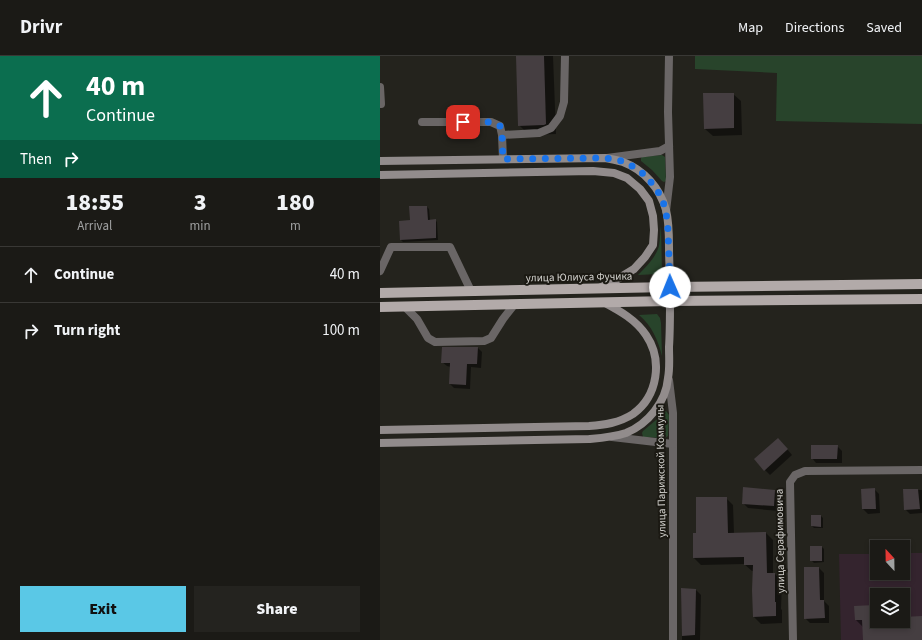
<!DOCTYPE html>
<html lang="en">
<head>
<meta charset="utf-8">
<style>
	:root { --surface:#1b1a16; --page:#24231f; --text:#f1f3f6; --muted:#a0a1a1; --line:#393835; --accent:#5ac8e6 }
	body { margin:0; font-family:"Source Sans 3",sans-serif; background:var(--page); color:var(--text); height:100vh; display:flex; flex-direction:column; font-size:15px; white-space:nowrap }
	* { box-sizing:border-box; margin:0 }
	p { font-size:13px; color:var(--muted) }
	.icon { flex:none; width:22px; height:22px; fill:none; stroke:currentColor; stroke-width:2; stroke-linecap:round; stroke-linejoin:round }
	.map { position:relative; flex:1; overflow:hidden }
	.drawer { display:flex; flex-direction:column; background:var(--surface); width:380px }
	.drawer>* { flex:none }
	.banner { background:#0b6e4f; color:#fff; overflow:hidden }
	.needle { width:26px; rotate:338deg }
	.buttons { position:absolute; left:490px; top:484px; display:grid; gap:8px }
	.buttons a { display:grid; place-items:center; width:40px; height:40px; border-radius:0px; background:var(--surface); box-shadow:0 2px 6px #0003,0 0 0 1px var(--line); font-size:20px }
	.pin { position:absolute; display:grid; place-items:center; width:34px; height:34px; color:#fff; margin:-17px; border-radius:8px; box-shadow:0 2px 6px #0006 }
	.me { position:absolute; width:44px; margin:-22px; rotate:359deg; stroke-linejoin:round; filter:drop-shadow(0 0 3px #0008) }
	.turn { display:flex; align-items:center; gap:14px; height:84px; padding:0 20px; font-size:18px }
	.turn .icon { width:52px; height:52px; stroke-width:2.5 }
	.turn b { display:block; font-size:28px; line-height:34px }
	.then { display:flex; align-items:center; height:38px; padding:0 20px; background:#0003; gap:8px; font-size:15px }
	.eta { display:flex; justify-content:space-evenly; align-items:center; height:68px; text-align:center }
	.eta b { font-size:24px; font-weight:800; line-height:28px }
	.action { display:flex; gap:8px; margin-top:auto; padding:8px 20px }
	.action a { flex:1; height:46px; border-radius:0px; background:var(--accent); color:#111; font-size:16px; font-weight:800; line-height:46px; text-align:center }
	.action a+a { background:var(--page); color:var(--text) }
	ul { padding:0; list-style:none }
	li { display:flex; align-items:center; gap:12px; height:56px; padding:0 20px; border-top:1px solid var(--line) }
	li div { flex:1 }
	li b { display:block; font-size:15px }
	li em { font-style:normal }
	header { display:flex; align-items:center; gap:24px; box-sizing:border-box; height:56px; padding:0 20px; background:var(--surface); border-bottom:1px solid var(--line) }
	header strong { font-size:19px }
	nav { display:flex; gap:22px; margin-inline-start:auto; font-size:14px }
	main { display:flex; flex:1; min-height:0 }
	.map>svg:first-child { display:block }
	.education { fill:#34242e; fill-rule:evenodd }
	.green { fill:#28442b }
	.shadow { fill:#0007 }
	.building { fill:#453e41 }
	.lines { fill:none; stroke-linecap:round; stroke-linejoin:round }
	.service { stroke:#6a6666; stroke-width:8 }
	.minor { stroke:#6a6666; stroke-width:8 }
	.secondary { stroke:#928c8c; stroke-width:8 }
	.primary { stroke:#b2aaa9; stroke-width:10 }
	.route { stroke:#1a73e8; stroke-width:7; stroke-dasharray:0 12.6 }
	.labels { text-anchor:middle; dominant-baseline:central; stroke-width:4; stroke-linejoin:round; paint-order:stroke }
	.street-label { font-size:11px; fill:#d2d1cd; stroke:#1b1913 }
</style>
</head>
<body>
<header>
<strong>Drivr</strong>
<nav><a>Map</a><a>Directions</a><a>Saved</a></nav>
</header>
<main>
<section class="drawer">
<div class="banner">
<div class="turn"><svg class="icon" aria-label="ahead" viewBox="0 0 24 24"><path d="M12 20V5M6 11l6-6 6 6"/></svg><div><b>40 m</b>Continue</div></div>
<div class="then">Then<svg class="icon" aria-label="right" viewBox="0 0 24 24"><path d="M7 20v-9h11M14 6l5 5-5 5"/></svg></div>
</div>
<div class="eta">
<div><b>18:55</b><p>Arrival</p></div>
<div><b>3</b><p>min</p></div>
<div><b>180</b><p>m</p></div>
</div>
<ul>
<li><svg class="icon" aria-label="ahead" viewBox="0 0 24 24"><path d="M12 20V5M6 11l6-6 6 6"/></svg><div><b>Continue</b></div><em>40 m</em></li>
<li><svg class="icon" aria-label="right" viewBox="0 0 24 24"><path d="M7 20v-9h11M14 6l5 5-5 5"/></svg><div><b>Turn right</b></div><em>100 m</em></li>
</ul>
<div class="action"><a>Exit</a><a>Share</a></div>
</section>
<div class="map">
<svg width="542" height="584" viewBox="0 0 542 584">
	<rect width="100%" height="100%" fill="#24231d"/>
	<path class="education" d="M523,497H542V584H461L459,498H497V517H523ZM497,539H523V565H497Z"/>
	<g class="green">
		<path d="M315,0H542V68L396,65L397,17L315,13Z"/>
		<path d="M282,99L285,101L286,125L284,126L282,125L272,114L261,105V102L262,101Z"/>
		<path d="M281,170L282,216L279,218L258,219C266,211 276,201 279,190C280,184 280,177 281,170Z"/>
		<path d="M277,258L280,262L281,267L282,300C278,284 272,270 259,259Z"/>
		<path d="M284,355H286L289,359L288,380L285,382L263,381L262,377L263,375L276,364L281,357Z"/>
	</g>
	<g class="shadow">
		<path d="M137,0H173L176,78L149,79L139,69Z"/>
		<path d="M353,38L361,45L362,79L333,80L325,73Z"/>
		<path d="M30,151H47L49,153L50,164H55L57,166L58,184L23,186L21,184L31,165Z"/>
		<path d="M98,292L102,296L101,312L91,311L90,333L74,332L70,328L71,311L67,310L62,306Z"/>
		<path d="M403,388L412,399L390,419L385,414Z"/>
		<path d="M457,390L462,395V407H436L432,402Z"/>
		<path d="M494,433L499,438L500,457L488,458L483,453Z"/>
		<path d="M524,434H542V457L530,458L525,453Z"/>
		<path d="M395,435L400,440L398,455L368,452L363,447Z"/>
		<path d="M346,442L353,449L354,477H386L393,484V518H395L402,525L401,553L402,554V567L381,568L374,561V515H372L364,508L321,509L314,502V478H317Z"/>
		<path d="M441,460L443,462V472H434L432,470Z"/>
		<path d="M442,491L444,493V506L434,507L431,504Z"/>
		<path d="M439,512L444,517V545L449,550V567H430L425,562Z"/>
		<path d="M302,533L316,534L321,539L320,584H302Z"/>
		<path d="M495,550L497,552V565H523V562L542,561V584H484L483,571L476,564Z"/>
	</g>
	<g class="building">
		<path d="M136,0H164L166,68L164,69L138,70Z"/>
		<path d="M323,37H354V72L324,73Z"/>
		<path d="M29,150H47L48,164L56,163V182L20,184L19,165L30,164Z"/>
		<path d="M62,291H98L97,308H87L86,329L69,328L70,307H61Z"/>
		<path d="M398,382L408,393L384,415L374,403Z"/>
		<path d="M431,389H458L457,403H431Z"/>
		<path d="M363,431L395,434L394,450L362,448Z"/>
		<path d="M495,432L496,453H482L481,433Z"/>
		<path d="M523,433H538L540,453L524,454Z"/>
		<path d="M316,441H347L348,477L386,476L387,517H395V546H396V560L373,561L372,534L373,509H364V501L313,502V477H316Z"/>
		<path d="M431,459H441V471L431,470Z"/>
		<rect x="430" y="490" width="12" height="15"/>
		<path d="M424,511H439L440,544H444L445,562L424,563Z"/>
		<path d="M301,532L316,533L315,579L302,580Z"/>
		<path d="M495,549L496,562L497,561V565H523V561L542,560V584H483L482,564H475L474,550Z"/>
	</g>
	<g class="lines">
		<g class="service">
			<path d="M0,31L1,48"/>
			<path d="M42,66H111L120,70L122,79L123,103"/>
			<path d="M122,79L159,77L171,72L180,60L184,46L185,0"/>
			<path d="M227,102L280,95L289,90"/>
			<path d="M286,155L290,121L288,56L289,0"/>
			<path d="M0,215L11,191H70L91,235"/>
			<path d="M25,251L37,263L48,282L55,286L104,285L111,282L123,263L134,249"/>
			<path d="M413,584L410,426L415,419L425,415L542,414"/>
		</g>
		<g class="minor">
			<path d="M289,324L293,357V584"/>
			<path d="M232,381L293,388"/>
		</g>
		<g class="secondary">
			<path d="M0,105L225,102C231,103 237,104 243,106C264,114 280,132 286,154C289,166 289,179 289,191C289,204 290,218 290,231"/>
			<path d="M0,119L213,115L234,117L247,122L260,133L269,145L273,160L274,174L273,189L265,201L254,213L236,224L219,232"/>
			<path d="M0,374L209,370C224,369 239,367 253,358C278,340 283,304 266,279C256,264 240,255 225,247"/>
			<path d="M0,387L209,383C221,382 234,381 246,377C268,368 286,346 288,322C290,312 289,301 289,291C290,276 290,261 290,245"/>
		</g>
		<g class="primary">
			<path d="M0,237L290,231L542,228"/>
			<path d="M0,251L290,245L542,243"/>
		</g>
	</g>
	<g class="lines">
		<path class="route" d="M83,66H111L120,70L122,79L123,103L225,102L242,105L254,111L265,119L275,131L282,142L286,156L288,174L290,231"/>
	</g>
	<g class="labels">
		<g class="street-label">
			<text transform="translate(199 221) rotate(-1)">улица Юлиуса Фучика</text>
			<text transform="translate(281 415) rotate(-91)">улица Парижской Коммуны</text>
			<text transform="translate(400 485) rotate(-91)">улица Серафимовича</text>
		</g>
	</g>
</svg>
<div class="buttons">
<a><svg class="needle" viewBox="-14 -14 28 28"><path d="M0-13l5 13h-10z" fill="#e53935"/><path d="M0 13l5-13h-10z" fill="#a0a1a1"/></svg></a>
<a><svg class="icon" aria-label="layers" viewBox="0 0 24 24"><path d="M12 4l9 5-9 5-9-5zM3 14l9 5 9-5"/></svg></a>
</div>
<div class="pin" style="left:83px;top:66px;background:#d93025"><svg class="icon" aria-label="arrive" viewBox="0 0 24 24"><path d="M6 21V4h12l-3 4 3 4H6"/></svg></div>
<svg class="me" style="left:290px;top:231px" viewBox="-20 -20 40 40"><circle r="19" fill="#fff"/><path d="M0-13L10 11 0 6-10 11z" fill="#1a73e8"/></svg>
</div>
</main>
</body>
</html>
